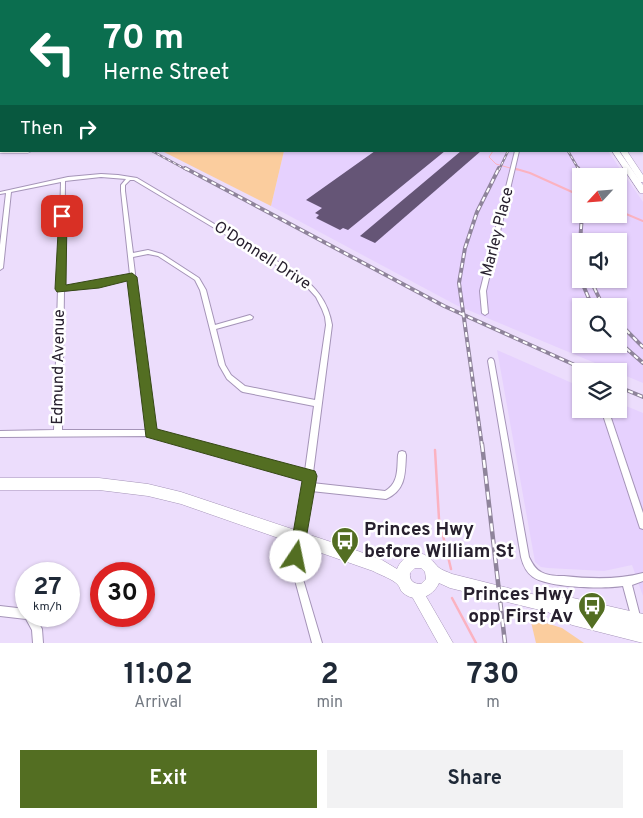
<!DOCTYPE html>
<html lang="en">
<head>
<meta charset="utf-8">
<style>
	:root { --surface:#fff; --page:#f2f2f3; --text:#1f2937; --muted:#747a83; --accent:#536e22 }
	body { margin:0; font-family:Overpass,sans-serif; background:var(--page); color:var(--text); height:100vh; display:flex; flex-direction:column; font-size:19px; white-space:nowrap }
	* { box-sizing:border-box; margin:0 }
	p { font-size:16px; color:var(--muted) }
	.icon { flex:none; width:28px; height:28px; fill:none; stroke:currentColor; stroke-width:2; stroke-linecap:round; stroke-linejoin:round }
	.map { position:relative; height:643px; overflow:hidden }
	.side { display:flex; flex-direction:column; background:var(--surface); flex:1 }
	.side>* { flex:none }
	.guide { position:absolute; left:0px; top:0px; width:644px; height:152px; box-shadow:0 1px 4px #0004; background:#0b6e4f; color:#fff; overflow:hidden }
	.needle { width:32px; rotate:244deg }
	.tools { position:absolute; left:572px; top:168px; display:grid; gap:10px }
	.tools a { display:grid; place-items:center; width:55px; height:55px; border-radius:0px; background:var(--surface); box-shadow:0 1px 4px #0004; font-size:25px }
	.speed { position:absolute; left:15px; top:562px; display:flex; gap:10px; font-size:25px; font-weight:700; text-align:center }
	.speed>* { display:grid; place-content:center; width:65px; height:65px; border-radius:50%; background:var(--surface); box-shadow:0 1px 4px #0004; line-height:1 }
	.speed small { font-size:12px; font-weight:400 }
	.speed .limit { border:8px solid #d22; background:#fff; color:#111 }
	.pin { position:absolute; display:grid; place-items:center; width:42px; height:42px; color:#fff; margin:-21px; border-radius:10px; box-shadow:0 2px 8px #0006 }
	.me { position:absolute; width:55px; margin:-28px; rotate:11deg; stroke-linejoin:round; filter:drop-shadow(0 0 4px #0008) }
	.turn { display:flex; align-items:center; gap:18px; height:105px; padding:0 20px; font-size:22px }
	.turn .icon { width:65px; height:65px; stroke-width:2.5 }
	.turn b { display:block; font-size:35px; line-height:42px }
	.then { display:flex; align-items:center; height:48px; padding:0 20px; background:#0003; gap:10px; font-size:19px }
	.eta { display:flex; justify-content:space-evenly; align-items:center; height:85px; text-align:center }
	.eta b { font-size:30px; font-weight:700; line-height:35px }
	.cta { display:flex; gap:10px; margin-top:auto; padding:10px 20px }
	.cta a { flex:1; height:58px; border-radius:0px; background:var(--accent); color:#fff; font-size:20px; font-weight:700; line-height:58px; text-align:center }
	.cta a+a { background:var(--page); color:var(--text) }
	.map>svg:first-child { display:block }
	.built { fill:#e6d1fe; fill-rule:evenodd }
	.green { fill:#fbcd9e }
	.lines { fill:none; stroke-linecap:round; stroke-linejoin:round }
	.stream-far2 { stroke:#fbb2c0; stroke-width:1 }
	.stream-far1 { stroke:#fbb2c0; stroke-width:2 }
	.stream { stroke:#fbb2c0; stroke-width:2.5 }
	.building { fill:#655576 }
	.street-casing { stroke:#a594b8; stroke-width:2 }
	.secondary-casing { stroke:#a594b8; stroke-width:1 }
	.primary-casing { stroke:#a594b8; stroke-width:1 }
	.highway-casing { stroke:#a594b8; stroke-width:1 }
	.street { fill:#fff; fill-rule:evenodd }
	.secondary { fill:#fff; fill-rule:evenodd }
	.primary { fill:#fff; fill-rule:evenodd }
	.highway { fill:#fff; fill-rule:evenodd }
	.rail-far2-casing { stroke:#8f849b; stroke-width:2.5 }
	.rail-far1-casing { stroke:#8f849b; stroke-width:4 }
	.rail-casing { stroke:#8f849b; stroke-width:4.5 }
	.rail-far2 { stroke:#fff; stroke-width:1; stroke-dasharray:3; stroke-linecap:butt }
	.rail-far1 { stroke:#fff; stroke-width:2; stroke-dasharray:5; stroke-linecap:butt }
	.rail { stroke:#fff; stroke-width:2.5; stroke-dasharray:8; stroke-linecap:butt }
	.route { fill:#536e22; stroke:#364816 }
	.labels { text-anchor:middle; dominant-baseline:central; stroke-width:5; stroke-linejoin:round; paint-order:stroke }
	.street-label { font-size:16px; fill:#27202e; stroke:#fff }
	.near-poi-label { font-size:19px; font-weight:bold; fill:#27202e; stroke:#fff; text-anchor:start }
</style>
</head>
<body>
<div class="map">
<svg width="643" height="643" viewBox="0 0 643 643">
	<rect width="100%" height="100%" fill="#ecddfc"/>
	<g class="built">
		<path d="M0,0H569L570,1H1V68Z"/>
		<path d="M284,151H608L643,202V383L456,305L271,206ZM581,176H619V214H581ZM581,241H619V279H581ZM581,306H619V344H581Z"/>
		<path d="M497,350L581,387V409H619V403L643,413V596L632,565L604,571L548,568L541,567L535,562Z"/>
	</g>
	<g class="green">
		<path d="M162,151H284L271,206Z"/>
		<path d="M530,618L562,628L584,643H536Z"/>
	</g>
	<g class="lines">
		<path class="stream-far2" d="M493,151L489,157L496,164L517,170"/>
		<g class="stream-far1">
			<path d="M513,168L530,173L581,196"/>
			<path d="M619,211L643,221"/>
		</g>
		<g class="stream">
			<path d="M435,450L439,519L451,569"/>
			<path d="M452,598L476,643"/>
		</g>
	</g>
	<g class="building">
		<path d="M375,151H445L348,230L343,228L340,230L316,218L319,215L315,213L322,208L306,200Z"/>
		<path d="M461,151H481L375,243L360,236Z"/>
	</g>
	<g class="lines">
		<defs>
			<g id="street">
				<rect x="412" y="0" width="2" height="1"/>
				<path d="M515,151H519L486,291L488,313L485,315L482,313L480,291Z"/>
				<path d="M101,174L118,175L137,178L297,273C316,287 328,301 332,325L313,473L314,476L312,479V483L385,491C399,483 397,469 398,455L399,452L402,451L405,452L406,455C405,474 406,490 386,499L311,491L300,569L322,643H312L292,569L304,478L153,436L0,437V431L54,430L61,182L11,192L3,268L0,270V245L6,193L0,194V192L68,177ZM101,177L126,179L121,185V191L130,275L99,282L64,287L65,181ZM130,180H134L293,275L306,286L316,297L322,309L325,317L326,325L315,400L245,386L231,375L225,365L216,329L252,319L253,317L250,315L215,325L206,290L199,278L162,254L148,250L133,253L125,191V185ZM148,254L158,256L195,280L200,290L219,365L227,379L241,391L243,392L314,406L305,471L154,430L133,257ZM130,279L147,430H62L64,291L99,286Z"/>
				<path d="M491,358L493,359L494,361L529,557C532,563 535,569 541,572C548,576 557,576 564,576C591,579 617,580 643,573V581L632,585L641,620L639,623L636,625L633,623L623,586C604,589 549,588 533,577C526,572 523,565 521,557L488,361L489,359Z"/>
				<path d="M601,409H608L643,513V529L640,528L639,525Z"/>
				<path d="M0,606L26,609V616H35L42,629L43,643H33L32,630L26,619L0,616Z"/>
			</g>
			<g id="secondary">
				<rect x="642" y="50" width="1" height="2"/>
				<path d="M415,585L420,586L453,643H438L409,591L410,586Z"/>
			</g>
			<g id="primary">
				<path d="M574,0H579V1H575Z"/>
				<path d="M612,151H619L643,185V193H640Z"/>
				<path d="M620,151H627L643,175V182H640Z"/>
				<path d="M0,478H99L148,484L181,492L355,550L382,560L397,569C400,562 404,558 411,555C424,550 430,558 438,567C441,570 448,572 452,574L548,598H573L643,614V643L572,625L548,612L450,588L439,583C433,597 415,604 402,592C400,590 400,587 398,585C393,579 380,575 373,571L181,504L148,496L99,490H0ZM415,568H421L425,572L426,579L421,584C414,584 409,581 410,573Z"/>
			</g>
			<g id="highway">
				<rect x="642" y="72" width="1" height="5"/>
				<rect x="642" y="90" width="1" height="4"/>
				<rect x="642" y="128" width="1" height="4"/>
				<rect x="0" y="139" width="1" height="4"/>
				<path d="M0,149L1,151H32L28,153H0Z"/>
			</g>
		</defs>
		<use href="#street" class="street-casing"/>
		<use href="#secondary" class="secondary-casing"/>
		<use href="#primary" class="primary-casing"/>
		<use href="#highway" class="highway-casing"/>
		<use href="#street" class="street"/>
		<use href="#secondary" class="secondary"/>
		<use href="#primary" class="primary"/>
		<use href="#highway" class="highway"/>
		<defs>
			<g id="rail-far2">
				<path d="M347,0L349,1"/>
				<path d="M152,151L187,170"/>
				<path d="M568,151L579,170"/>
				<path d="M499,170L508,151"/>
			</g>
			<g id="rail-far1">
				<path d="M185,168L444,306L588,371"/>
				<path d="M578,168L583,176"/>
				<path d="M582,214L578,273L592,306"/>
				<path d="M590,279L603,306"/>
				<path d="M619,323L643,347"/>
				<path d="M619,342L643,363"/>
				<path d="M619,387L643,397"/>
				<path d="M482,446L459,283L465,248L477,212L499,168"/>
			</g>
			<path id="rail" d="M482,444L505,643"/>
		</defs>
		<use href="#rail-far2" class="rail-far2-casing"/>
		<use href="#rail-far1" class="rail-far1-casing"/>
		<use href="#rail" class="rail-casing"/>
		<use href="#rail-far2" class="rail-far2"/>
		<use href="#rail-far1" class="rail-far1"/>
		<use href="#rail" class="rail"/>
	</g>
	<path class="route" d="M59,214H65L67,216L66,285L132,273L137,277L157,429L315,471L317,476L302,562L296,565L291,562L289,557L302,481L146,437L127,281L99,288L57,292L55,289Z"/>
	<defs>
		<symbol id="bus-pin" viewBox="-11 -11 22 30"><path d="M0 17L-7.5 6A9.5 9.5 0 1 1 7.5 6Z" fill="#536e22" stroke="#fff"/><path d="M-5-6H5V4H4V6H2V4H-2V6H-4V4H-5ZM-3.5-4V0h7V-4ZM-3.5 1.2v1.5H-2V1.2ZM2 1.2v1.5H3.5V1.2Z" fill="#fff"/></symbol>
	</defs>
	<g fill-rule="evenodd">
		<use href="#bus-pin" x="329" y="525" width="32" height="43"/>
		<use href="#bus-pin" x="576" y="590" width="32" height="43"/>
	</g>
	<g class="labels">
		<g class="street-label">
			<text transform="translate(498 232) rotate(-76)">Marley Place</text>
			<text transform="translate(262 256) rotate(33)">O'Donnell Drive</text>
			<text transform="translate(59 367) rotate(-89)">Edmund Avenue</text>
		</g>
		<g class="near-poi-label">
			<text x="364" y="530">Princes Hwy<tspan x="364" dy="22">before William St</tspan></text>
			<text x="573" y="595" text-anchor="end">Princes Hwy<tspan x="573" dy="22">opp First Av</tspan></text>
		</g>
	</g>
</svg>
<div class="tools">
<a><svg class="needle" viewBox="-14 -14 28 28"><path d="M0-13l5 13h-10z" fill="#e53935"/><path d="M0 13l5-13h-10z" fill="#747a83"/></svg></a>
<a><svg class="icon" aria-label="sound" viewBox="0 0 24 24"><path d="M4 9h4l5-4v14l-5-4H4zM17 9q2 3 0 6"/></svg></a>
<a><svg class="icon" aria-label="search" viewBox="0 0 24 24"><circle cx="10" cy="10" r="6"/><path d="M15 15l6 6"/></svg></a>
<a><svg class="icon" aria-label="layers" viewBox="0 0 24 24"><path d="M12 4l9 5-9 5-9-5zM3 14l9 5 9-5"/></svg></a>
</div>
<div class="speed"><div>27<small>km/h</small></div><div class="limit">30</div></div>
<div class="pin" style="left:62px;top:216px;background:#d93025"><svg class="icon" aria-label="arrive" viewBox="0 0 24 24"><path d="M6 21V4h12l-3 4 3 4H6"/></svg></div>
<svg class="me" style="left:296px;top:557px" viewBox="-20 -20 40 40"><circle r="19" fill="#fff"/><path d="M0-13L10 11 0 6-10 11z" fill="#536e22"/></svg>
<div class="guide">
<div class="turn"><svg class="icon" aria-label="left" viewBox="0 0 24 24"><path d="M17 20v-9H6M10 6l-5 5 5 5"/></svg><div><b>70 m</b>Herne Street</div></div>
<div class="then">Then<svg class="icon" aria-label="right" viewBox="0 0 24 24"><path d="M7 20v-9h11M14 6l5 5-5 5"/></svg></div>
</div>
</div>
<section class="side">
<div class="eta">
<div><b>11:02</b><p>Arrival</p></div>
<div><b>2</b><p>min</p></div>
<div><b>730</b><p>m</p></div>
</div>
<div class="cta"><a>Exit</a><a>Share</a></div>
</section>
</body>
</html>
